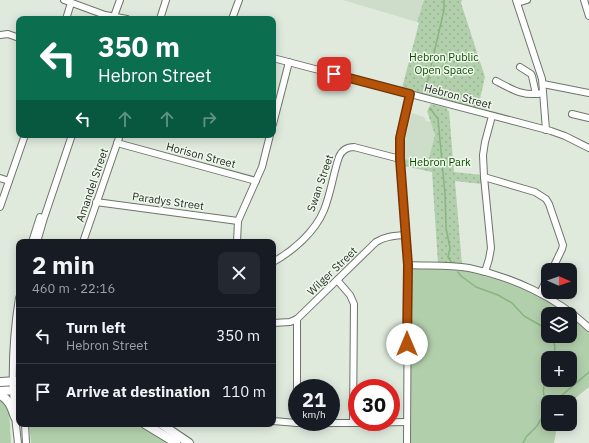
<!DOCTYPE html>
<html lang="en">
<head>
<meta charset="utf-8">
<style>
	:root { --surface:#171b24; --page:#242831; --text:#f1f3f6; --muted:#9ea1a6; --line:#363941 }
	body { margin:0; font-family:"IBM Plex Sans",sans-serif; background:var(--page); color:var(--text); height:100vh; display:flex; flex-direction:column; font-size:15px; white-space:nowrap }
	* { box-sizing:border-box; margin:0 }
	p { font-size:13px; color:var(--muted) }
	.icon { flex:none; width:22px; height:22px; fill:none; stroke:currentColor; stroke-width:2; stroke-linecap:round; stroke-linejoin:round }
	.map { position:relative; flex:1; overflow:hidden }
	.sheet { position:absolute; left:16px; top:239px; width:260px; height:188px; display:flex; flex-direction:column; background:var(--surface); border-radius:8px; box-shadow:0 2px 10px #0003 }
	.sheet>* { flex:none }
	.top-card { position:absolute; left:16px; top:16px; width:260px; height:122px; border-radius:8px; box-shadow:0 2px 10px #0003; background:#0b6e4f; color:#fff; overflow:hidden }
	.needle { width:26px; rotate:92deg }
	.buttons { position:absolute; left:541px; top:263px; display:grid; gap:8px }
	.buttons a { display:grid; place-items:center; width:36px; height:36px; border-radius:8px; background:var(--surface); box-shadow:0 2px 10px #0003; font-size:20px }
	.speed { position:absolute; left:288px; top:379px; display:flex; gap:8px; font-size:20px; font-weight:700; text-align:center }
	.speed>* { display:grid; place-content:center; width:52px; height:52px; border-radius:50%; background:var(--surface); box-shadow:0 2px 10px #0003; line-height:1 }
	.speed small { font-size:10px; font-weight:400 }
	.speed .limit { border:6px solid #d22; background:#fff; color:#111 }
	.pin { position:absolute; display:grid; place-items:center; width:34px; height:34px; color:#fff; margin:-17px; border-radius:8px; box-shadow:0 2px 6px #0006 }
	.me { position:absolute; width:44px; margin:-22px; rotate:0deg; stroke-linejoin:round; filter:drop-shadow(0 0 3px #0008) }
	.turn { display:flex; align-items:center; gap:14px; height:84px; padding:0 16px; font-size:18px }
	.turn .icon { width:52px; height:52px; stroke-width:2.5 }
	.turn b { display:block; font-size:28px; line-height:34px }
	.lanes { display:flex; align-items:center; height:38px; padding:0 16px; background:#0003; justify-content:center; gap:20px; direction:ltr }
	.lanes .off { opacity:.35 }
	.round { display:grid; place-items:center; flex:none; width:42px; height:42px; border-radius:8px; background:var(--page) }
	.overview { display:flex; align-items:center; justify-content:space-between; height:68px; padding:0 16px }
	h1 { font-size:24px; font-weight:800; line-height:30px }
	ul { padding:0; list-style:none }
	li { display:flex; align-items:center; gap:12px; height:56px; padding:0 16px; border-top:1px solid var(--line) }
	li div { flex:1 }
	li b { display:block; font-size:15px }
	li em { font-style:normal }
	.map>svg:first-child { display:block }
	.built { fill:#cdddca }
	.grass { fill:#b2cfac; fill-rule:evenodd }
	.park { fill:url(#park-dots) }
	.lines { fill:none; stroke-linecap:round; stroke-linejoin:round }
	.stream { stroke:#89b580; stroke-width:1.5 }
	.minor-casing { stroke:#6c756a; stroke-width:8 }
	.major-casing { stroke:#6c756a; stroke-width:10 }
	.minor { stroke:#fff; stroke-width:6 }
	.major { stroke:#fff; stroke-width:8 }
	.route-casing { stroke:#753606; stroke-width:10 }
	.route { stroke:#b45309; stroke-width:7 }
	.labels { text-anchor:middle; dominant-baseline:central; stroke-width:3; stroke-linejoin:round; paint-order:stroke }
	.park-label { font-size:11px; fill:#0e4b00; stroke:#edf8ea }
	.street-label { font-size:11px; fill:#272b27; stroke:#edf8ea }
</style>
</head>
<body>
<div class="map">
<svg width="589" height="443" viewBox="0 0 589 443">
	<defs>
		<pattern id="park-dots" width="8" height="8" patternUnits="userSpaceOnUse"><rect width="8" height="8" fill="#b2cfac"/><path d="M2 2h.1M6 6h.1" fill="none" stroke="#99b294" stroke-width="1.8" stroke-linecap="round"/></pattern>
	</defs>
	<rect width="100%" height="100%" fill="#dfeadd"/>
	<g class="built">
		<path d="M343,0H424L417,22Z"/>
		<path d="M412,113L424,117L426,121L431,122L435,135L427,165L405,159L404,143Z"/>
	</g>
	<g class="grass">
		<path d="M415,268L466,271L512,284L523,288L551,302L567,314H548V336H570V316L582,325L589,333V387L573,400L570,406V402H548V424H560L556,432L554,443H410L411,272L412,269ZM548,358H570V380H548Z"/>
		<path d="M0,398L5,402L9,411L11,443H0Z"/>
		<path d="M29,424H138L155,434L173,443H31Z"/>
	</g>
	<g class="park">
		<path d="M424,0H462L461,3L485,77L478,108L402,88L419,23L417,22Z"/>
		<path d="M431,104L447,108V110L449,111L454,172L482,175V184L455,181L462,265L438,264L432,172L404,166L403,160L405,159L427,165L435,135L427,111Z"/>
	</g>
	<g class="lines">
		<g class="stream">
			<path d="M425,92L444,10V0"/>
			<path d="M430,108L438,119L445,194L446,228L450,248L448,257L452,263"/>
			<path d="M458,272L461,276L476,287L498,295L512,303L524,316L540,325L548,332"/>
			<path d="M551,336C556,343 556,350 553,358"/>
			<path d="M548,374C544,386 540,392 548,403"/>
			<path d="M554,402L589,372"/>
			<path d="M523,443L526,437L537,426L548,407"/>
		</g>
		<defs>
			<g id="minor">
				<path d="M64,0L105,15L127,19"/>
				<path d="M516,0L542,79L546,130"/>
				<path d="M584,0L589,16"/>
				<path d="M517,3L527,0"/>
				<path d="M66,19L71,3"/>
				<path d="M113,19L120,0"/>
				<path d="M160,19L166,0"/>
				<path d="M232,19L239,0"/>
				<path d="M0,35L8,34L19,38"/>
				<path d="M273,58L551,131L565,136L589,148"/>
				<path d="M520,67L531,74L532,76L536,94"/>
				<path d="M496,81C513,90 524,97 543,93"/>
				<path d="M543,84L589,93"/>
				<path d="M572,114L589,118"/>
				<path d="M273,124L289,62"/>
				<path d="M117,143L256,181"/>
				<path d="M484,177L535,192L546,199L549,204L563,245L562,249L552,270"/>
				<path d="M0,178L9,181"/>
				<path d="M96,202L238,221"/>
				<path d="M0,207L25,135"/>
				<path d="M32,242L40,217"/>
				<path d="M37,242L44,218L72,135"/>
				<path d="M83,242L120,135"/>
				<path d="M237,242L238,221L262,167L270,135"/>
				<path d="M273,262C293,251 315,232 324,210C331,193 333,174 339,157C342,150 347,147 354,147L400,159"/>
				<path d="M408,265C428,266 449,265 469,268C512,277 557,297 589,328"/>
				<path d="M485,272L489,259L491,248L484,177L483,155L485,142L492,116"/>
				<path d="M337,280L350,295L354,304L353,423"/>
				<path d="M540,293L548,277"/>
				<path d="M273,323L290,322L297,319L376,242C386,236 394,236 405,235"/>
				<path d="M273,421L297,423H353L407,422"/>
				<path d="M297,423V319"/>
				<path d="M25,424L26,443"/>
				<path d="M18,443C16,426 14,408 13,391C12,360 14,329 19,298"/>
				<path d="M407,443L408,265L400,159V138L402,129L410,94"/>
			</g>
			<g id="major">
				<path d="M0,382L19,381"/>
				<path d="M0,391L19,390"/>
				<path d="M0,395C9,399 12,408 15,417"/>
				<path d="M145,424L176,443"/>
				<path d="M161,424L189,443"/>
			</g>
		</defs>
		<use href="#minor" class="minor-casing"/>
		<use href="#major" class="major-casing"/>
		<use href="#minor" class="minor"/>
		<use href="#major" class="major"/>
	</g>
	<g class="lines">
		<defs>
			<path id="route" d="M334,74L410,94L402,129L400,138V159L408,265L407,344"/>
		</defs>
		<use href="#route" class="route-casing"/>
		<use href="#route" class="route"/>
	</g>
	<g class="labels">
		<g class="park-label">
			<text x="444" y="57">Hebron Public<tspan x="444" dy="13">Open Space</tspan></text>
			<text x="440" y="162">Hebron Park</text>
		</g>
		<g class="street-label">
			<text transform="translate(458 96) rotate(15)">Hebron Street</text>
			<text transform="translate(201 155) rotate(15)">Horison Street</text>
			<text transform="translate(320 183) rotate(-71)">Swan Street</text>
			<text transform="translate(92 185) rotate(-71)">Amandel Street</text>
			<text transform="translate(168 201) rotate(8)">Paradys Street</text>
			<text transform="translate(332 271) rotate(-44)">Wilger Street</text>
		</g>
	</g>
</svg>
<div class="buttons">
<a><svg class="needle" viewBox="-14 -14 28 28"><path d="M0-13l5 13h-10z" fill="#e53935"/><path d="M0 13l5-13h-10z" fill="#9ea1a6"/></svg></a>
<a><svg class="icon" aria-label="layers" viewBox="0 0 24 24"><path d="M12 4l9 5-9 5-9-5zM3 14l9 5 9-5"/></svg></a>
<a>+</a>
<a>−</a>
</div>
<div class="speed"><div>21<small>km/h</small></div><div class="limit">30</div></div>
<div class="pin" style="left:334px;top:74px;background:#d93025"><svg class="icon" aria-label="arrive" viewBox="0 0 24 24"><path d="M6 21V4h12l-3 4 3 4H6"/></svg></div>
<svg class="me" style="left:407px;top:344px" viewBox="-20 -20 40 40"><circle r="19" fill="#fff"/><path d="M0-13L10 11 0 6-10 11z" fill="#b45309"/></svg>
<div class="top-card">
<div class="turn"><svg class="icon" aria-label="left" viewBox="0 0 24 24"><path d="M17 20v-9H6M10 6l-5 5 5 5"/></svg><div><b>350 m</b>Hebron Street</div></div>
<div class="lanes"><svg class="icon" aria-label="left" viewBox="0 0 24 24"><path d="M17 20v-9H6M10 6l-5 5 5 5"/></svg><svg class="icon off" aria-label="ahead" viewBox="0 0 24 24"><path d="M12 20V5M6 11l6-6 6 6"/></svg><svg class="icon off" aria-label="ahead" viewBox="0 0 24 24"><path d="M12 20V5M6 11l6-6 6 6"/></svg><svg class="icon off" aria-label="right" viewBox="0 0 24 24"><path d="M7 20v-9h11M14 6l5 5-5 5"/></svg></div>
</div>
<section class="sheet">
<div class="overview"><div><h1>2 min</h1><p>460 m · 22:16</p></div><a class="round"><svg class="icon" aria-label="close" viewBox="0 0 24 24"><path d="M6 6l12 12M18 6L6 18"/></svg></a></div>
<ul>
<li><svg class="icon" aria-label="left" viewBox="0 0 24 24"><path d="M17 20v-9H6M10 6l-5 5 5 5"/></svg><div><b>Turn left</b><p>Hebron Street</p></div><em>350 m</em></li>
<li><svg class="icon" aria-label="arrive" viewBox="0 0 24 24"><path d="M6 21V4h12l-3 4 3 4H6"/></svg><div><b>Arrive at destination</b></div><em>110 m</em></li>
</ul>
</section>
</div>
</body>
</html>
